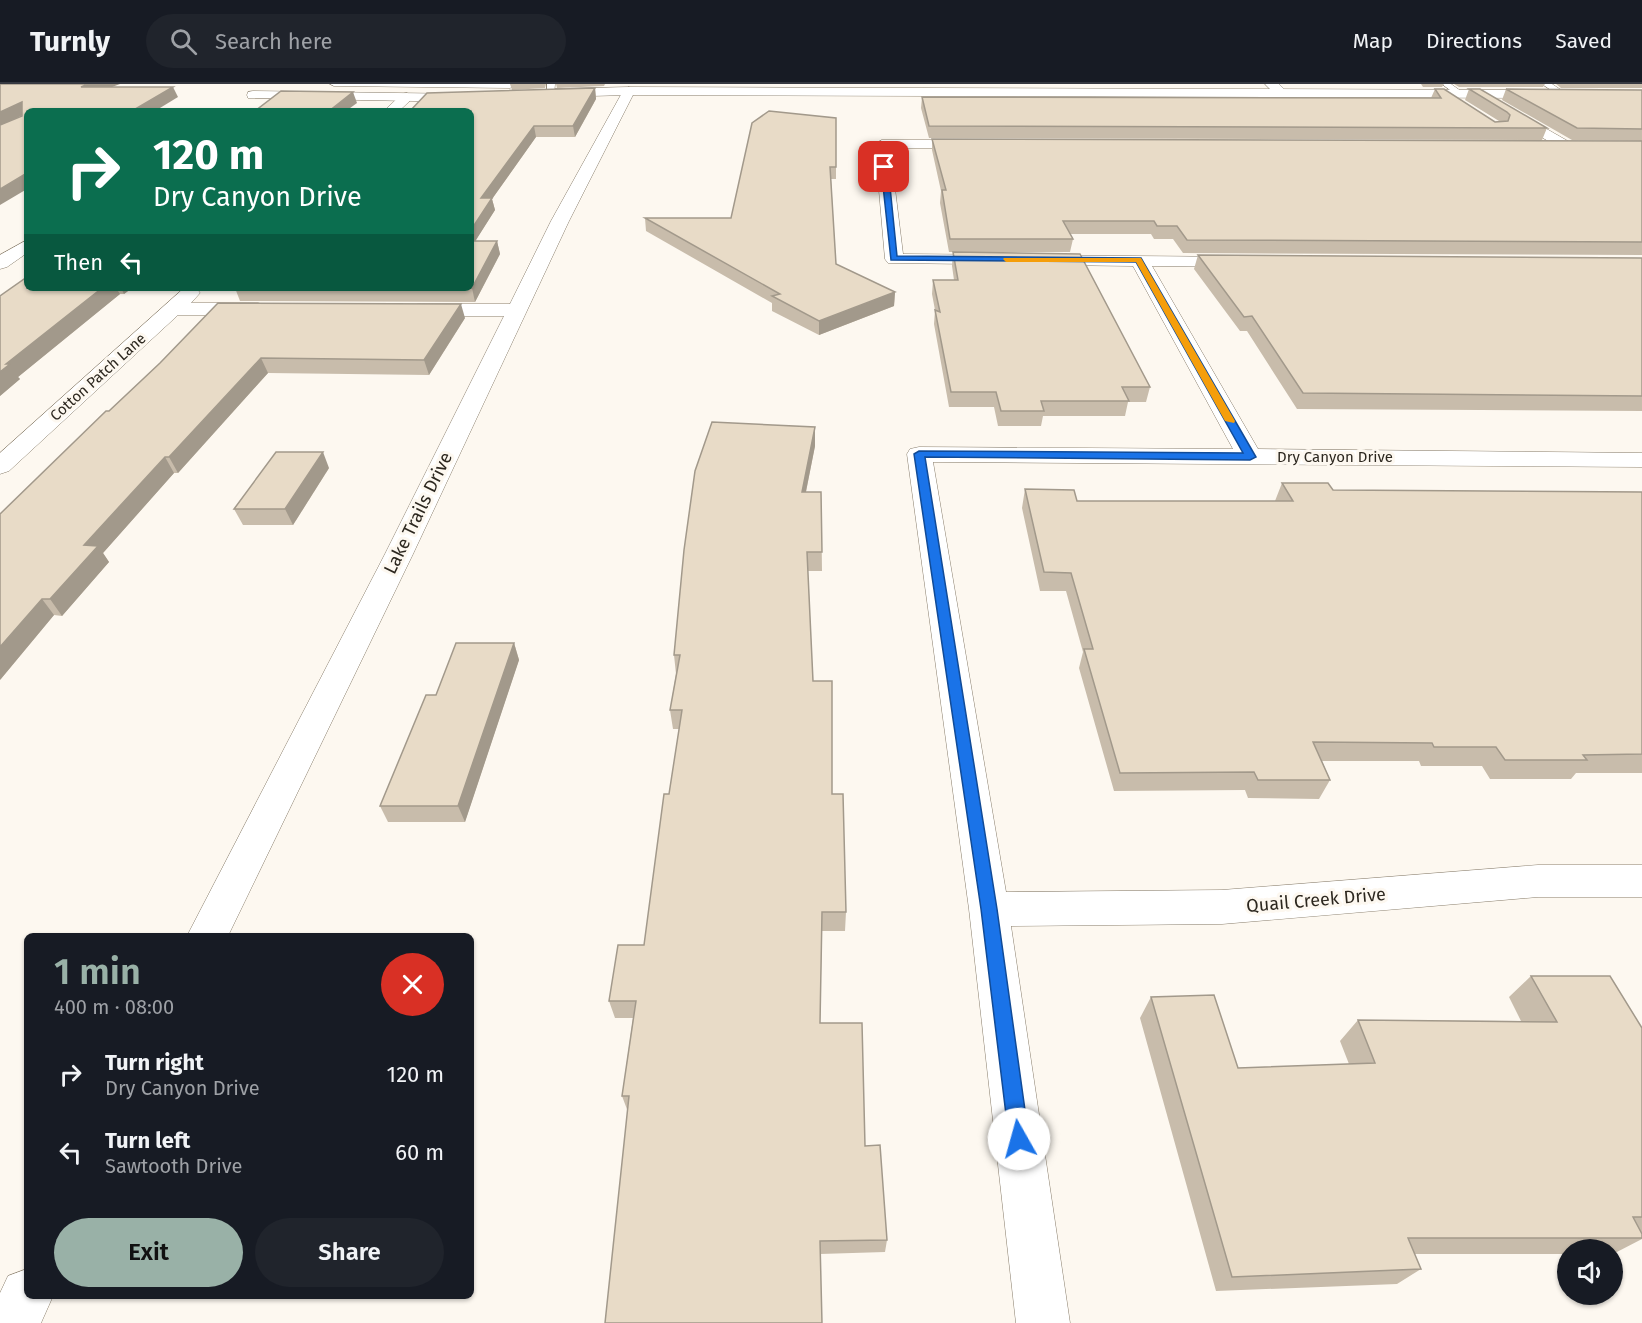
<!DOCTYPE html>
<html lang="en">
<head>
<meta charset="utf-8">
<style>
	:root { --surface:#171b24; --page:#20242c; --text:#f1f3f6; --muted:#9ea1a6; --line:#363941; --accent:#99b1a7 }
	body { margin:0; font-family:"Fira Sans",sans-serif; background:var(--page); color:var(--text); height:100vh; display:flex; flex-direction:column; font-size:22px; white-space:nowrap }
	* { box-sizing:border-box; margin:0 }
	p { font-size:20px; color:var(--muted) }
	.icon { flex:none; width:33px; height:33px; fill:none; stroke:currentColor; stroke-width:2; stroke-linecap:round; stroke-linejoin:round }
	.map { position:relative; flex:1; overflow:hidden }
	.panel { position:absolute; left:24px; top:849px; width:450px; height:366px; display:flex; flex-direction:column; background:var(--surface); border-radius:9px; box-shadow:0 2px 4px #0004 }
	.panel>* { flex:none }
	.top-card { position:absolute; left:24px; top:24px; width:450px; height:183px; border-radius:9px; box-shadow:0 2px 4px #0004; background:#0b6e4f; color:#fff; overflow:hidden }
	.tools { position:absolute; left:1557px; top:1155px; display:grid; gap:12px }
	.tools a { display:grid; place-items:center; width:66px; height:66px; border-radius:50%; background:var(--surface); box-shadow:0 2px 4px #0004; font-size:30px }
	.pin { position:absolute; display:grid; place-items:center; width:51px; height:51px; color:#fff; margin:-26px; border-radius:12px; box-shadow:0 3px 9px #0006 }
	.me { position:absolute; width:66px; margin:-33px; rotate:353deg; stroke-linejoin:round; filter:drop-shadow(0 0 4px #0008) }
	.turn { display:flex; align-items:center; gap:21px; height:126px; padding:0 30px; font-size:27px }
	.turn .icon { width:78px; height:78px; stroke-width:2.5 }
	.turn b { display:block; font-size:42px; line-height:51px }
	.then { display:flex; align-items:center; height:57px; padding:0 30px; background:#0003; gap:12px; font-size:22px }
	.round { display:grid; place-items:center; flex:none; width:63px; height:63px; border-radius:32px; background:var(--page) }
	.headline { display:flex; align-items:center; justify-content:space-between; height:102px; padding:0 30px }
	h1 { font-size:36px; font-weight:600; line-height:45px; color:var(--accent) }
	.primary-button { display:flex; gap:12px; margin-top:auto; padding:12px 30px }
	.primary-button a { flex:1; height:69px; border-radius:36px; background:var(--accent); color:#111; font-size:24px; font-weight:600; line-height:69px; text-align:center }
	.primary-button a+a { background:var(--page); color:var(--text) }
	ul { padding:0; list-style:none }
	li { display:flex; align-items:center; gap:18px; height:78px; padding:0 30px }
	li div { flex:1 }
	li b { display:block; font-size:22px }
	li em { font-style:normal }
	header { display:flex; align-items:center; gap:36px; box-sizing:border-box; height:84px; padding:0 30px; background:var(--surface); border-bottom:2px solid var(--line) }
	header strong { font-size:28px }
	nav { display:flex; gap:33px; margin-inline-start:auto; font-size:21px }
	.search { width:420px; height:54px; background:var(--page); display:flex; align-items:center; gap:15px; box-sizing:border-box; padding:0 21px; border-radius:33px; color:var(--muted); font-size:22px }
	.map>svg:first-child { display:block }
	.lines { fill:none; stroke-linecap:round; stroke-linejoin:round }
	.lane-casing { stroke:#887d6b; stroke-width:1 }
	.street-casing { stroke:#887d6b; stroke-width:1 }
	.secondary-casing { stroke:#887d6b; stroke-width:1 }
	.lane { fill:#fff; fill-rule:evenodd }
	.street { fill:#fff; fill-rule:evenodd }
	.secondary { fill:#fff; fill-rule:evenodd }
	.wall { fill:#c8bcab }
	.shaded-wall { fill:#a2998b }
	.building { fill:#e8dbc7; stroke:#a2998b; stroke-width:1.5 }
	.route { fill:#1a73e8; stroke:#114b97; stroke-width:1.5 }
	.slow { fill:#f59e0b }
	.labels { text-anchor:middle; dominant-baseline:central; stroke-width:6; stroke-linejoin:round; paint-order:stroke }
	.far-street-label { font-size:15px; fill:#2c271f; stroke:#fdf8f0 }
	.street-label { font-size:18px; fill:#2c271f; stroke:#fdf8f0 }
</style>
</head>
<body>
<header>
<strong>Turnly</strong>
<div class="search"><svg class="icon" aria-label="search" viewBox="0 0 24 24"><circle cx="10" cy="10" r="6"/><path d="M15 15l6 6"/></svg>Search here</div>
<nav><a>Map</a><a>Directions</a><a>Saved</a></nav>
</header>
<div class="map">
<svg width="1642" height="1239" viewBox="0 0 1642 1239">
	<rect width="100%" height="100%" fill="#fdf8f0"/>
	<g class="lines">
		<defs>
			<g id="lane">
				<path d="M330,0H512L514,2L510,4L334,2Z"/>
				<path d="M547,0H555L554,11L547,9Z"/>
				<path d="M1442,0H1451L1465,10L1458,12Z"/>
				<path d="M1542,0H1552L1567,10L1560,12Z"/>
			</g>
			<g id="street">
				<path d="M1265,0H1279L1288,9L1287,12H1277Z"/>
				<path d="M629,3L635,7L569,137L413,470L228,852H187L385,470L504,232H418L411,230L408,226L411,222L418,220H510L551,137L623,7Z"/>
				<path d="M407,9L414,13L399,27H384L402,10Z"/>
				<path d="M1508,23L1573,60L1575,63L1573,66H1563L1503,30L1501,27L1503,24Z"/>
				<path d="M882,56H977L984,60L977,64H890L903,170L1248,173L1250,177L1248,181L1241,183L1152,182L1258,365L1642,369V383L933,378L1006,808L1222,806L1538,781H1642V813H1538L1222,840L1011,842L1070,1239H1016L969,825L907,370L910,365L919,363L1233,365L1133,182L888,179L885,175L875,60Z"/>
				<path d="M183,205H197L200,209L191,219H258L265,221L268,225L265,229L258,231H178L9,387L0,390V369Z"/>
				<path d="M27,1185V1212H53L41,1239H0V1209L8,1192Z"/>
			</g>
			<g id="secondary">
				<path d="M629,3L1548,6L1554,10L1548,14L629,11L552,13L546,9L552,5Z"/>
				<path d="M253,7L468,10L475,14L468,18L248,14L247,11L248,8Z"/>
				<path d="M27,156V169L7,183L0,185V171Z"/>
			</g>
		</defs>
		<use href="#lane" class="lane-casing"/>
		<use href="#street" class="street-casing"/>
		<use href="#secondary" class="secondary-casing"/>
		<use href="#lane" class="lane"/>
		<use href="#street" class="street"/>
		<use href="#secondary" class="secondary"/>
	</g>
	<g class="wall">
		<path d="M510,0H546L545,4L512,6Z"/>
		<path d="M556,0H605L604,2L557,4Z"/>
		<path d="M1421,0H1444L1442,3H1423Z"/>
		<path d="M1454,0H1545L1543,3H1459Z"/>
		<path d="M1556,0H1642V4H1561Z"/>
		<path d="M595,4L596,15L575,53H536L492,115L495,126L475,157H497L500,170L475,218L240,217L235,204H471L427,9Z"/>
		<path d="M1435,5L1495,38L1499,37L1465,16L1469,5L1547,44L1542,56L929,54L921,24L922,13L1431,14Z"/>
		<path d="M1506,5L1642,6V57L1572,56L1502,16Z"/>
		<path d="M836,34V95H831L836,180L895,208L894,222L819,251L772,227V219L646,147L645,134H731Z"/>
		<path d="M932,55L1642,57V171L1183,169L1173,155H1154L1151,150H1070L1073,155L1070,168H949L940,119L941,107L932,66Z"/>
		<path d="M953,168L1150,303L1146,318H1128L1125,332H1043L1041,342H998L994,323H949L934,240L935,226L932,210L933,196H954L952,182Z"/>
		<path d="M1198,171L1642,174V327L1297,325L1247,247H1240L1194,185Z"/>
		<path d="M27,204H132L124,210H120L18,293L20,295L0,312Z"/>
		<path d="M465,234L429,291L268,289L178,389H174L103,469L109,478L62,532L54,531L0,596L109,327L160,279Z"/>
		<path d="M815,343V362L806,408H821L822,487H808L813,597L832,710L846,828L845,847H822L820,939L865,1062L887,1156L885,1168L820,1170L628,1028L622,1012L633,934H615L609,917L644,861L669,710L679,645H673L670,626L676,590L674,571Z"/>
		<path d="M329,384L293,441H243L234,425Z"/>
		<path d="M1282,399L1333,406L1642,408V689H1576L1571,695H1490L1482,682H1421L1419,677H1322L1330,696L1319,715L1248,714L1245,706L1114,707L1079,584L1083,568L1066,507H1040L1022,424L1025,405L1077,417H1275Z"/>
		<path d="M514,559L519,576L465,738H388L380,722L436,611Z"/>
		<path d="M1531,892L1642,944V1155L1613,1170L1612,1166H1568V1170H1414L1421,1185L1397,1200L1216,1207L1140,934L1151,913L1238,984L1349,980L1340,957L1358,936L1521,937L1509,913Z"/>
	</g>
	<g class="shaded-wall">
		<path d="M88,0H120L86,13L81,3Z"/>
		<path d="M173,3L178,13L155,27H132Z"/>
		<path d="M595,4L596,15L575,53L573,42Z"/>
		<path d="M353,8L357,19L346,27H329Z"/>
		<path d="M22,18L27,29L0,42V28Z"/>
		<path d="M534,42L536,53L492,115L495,126L471,164V146L481,114Z"/>
		<path d="M27,89V105L0,121V105Z"/>
		<path d="M497,157L500,170L475,218L472,204Z"/>
		<path d="M102,204H116L120,210L18,293L20,295L0,312V288L6,280Z"/>
		<path d="M121,204H132L124,210Z"/>
		<path d="M895,208L894,222L819,251V237Z"/>
		<path d="M461,220L465,234L429,291L424,276Z"/>
		<path d="M261,274L268,289L178,389L169,373Z"/>
		<path d="M815,343V362L802,427V408Z"/>
		<path d="M323,368L329,384L293,441L285,425Z"/>
		<path d="M165,373L174,389L103,469L109,478L62,532L50,515L84,461Z"/>
		<path d="M42,515L54,531L0,596V563Z"/>
		<path d="M514,559L519,576L465,738L458,722Z"/>
	</g>
	<g class="building">
		<path d="M0,0H88L81,3H173L132,27H27V89L0,105V41L22,32V18L0,28Z"/>
		<path d="M595,4L573,42H534L481,114H492L471,146V27H410L427,9Z"/>
		<path d="M1435,5H1444L1495,38L1508,37L1510,31L1507,28L1469,5H1480L1547,44L929,42L922,13L1441,14Z"/>
		<path d="M1506,5L1642,6V45L1577,44Z"/>
		<path d="M281,7L353,8L329,27H255Z"/>
		<path d="M769,27L836,34V83H830L836,180L895,208L819,237L772,212L780,210L645,134H731L752,39Z"/>
		<path d="M932,55L1642,57V158L1187,156L1177,142H1157L1154,137H1063L1073,155H950L942,106H946Z"/>
		<path d="M471,157H497L472,204H471Z"/>
		<path d="M953,168L1080,170L1150,303H1122L1129,317H1041L1044,327H1001L996,308H951L935,226L940,228L933,196H958Z"/>
		<path d="M1198,171L1642,174V312L1303,309L1252,232L1244,233Z"/>
		<path d="M27,193V204H102L6,280H10L0,288V212Z"/>
		<path d="M218,219L461,220L424,276L261,274L169,373H165L84,461L98,462L50,515H42L0,563V430L106,327H109L160,279Z"/>
		<path d="M712,338L815,343L802,408H821L822,468H807L813,597H832V710H843L846,828H822L820,939H862L865,1062L880,1061L887,1156L820,1157L822,1239H605L629,1012H622L636,917H609L618,861H644L664,710H669L682,626H670L680,571H674L684,466L695,387Z"/>
		<path d="M276,368H323L285,425H234Z"/>
		<path d="M1282,399H1328L1333,406L1642,408V670L1583,671L1587,676H1505L1496,663H1434L1432,659L1313,658L1330,696H1258L1254,688L1120,689L1084,565H1093L1071,489L1044,488L1025,405L1074,406L1077,417H1293Z"/>
		<path d="M456,559H514L458,722H380L426,611H436Z"/>
		<path d="M1531,892H1610L1642,944V1133H1633L1642,1150V1154H1408L1421,1185L1232,1193L1151,913L1214,911L1238,984L1375,979L1358,936L1557,938Z"/>
	</g>
	<path class="route" d="M884,81L888,83L897,172L1141,174L1256,373L1250,376L925,373L997,825L1029,1055L1026,1062L1019,1065L1012,1062L1009,1055L981,825L914,370L919,367L1243,369L1136,178L891,176L881,83Z"/>
	<path class="slow" d="M1004,174H1141L1235,337L1234,339L1225,337L1136,178H1006L1003,175Z"/>
	<g class="labels">
		<g class="far-street-label">
			<text transform="translate(98 293) rotate(-42)">Cotton Patch Lane</text>
			<text x="1335" y="373">Dry Canyon Drive</text>
		</g>
		<g class="street-label">
			<text transform="translate(418 429) rotate(-64)">Lake Trails Drive</text>
			<text transform="translate(1316 816) rotate(-5)">Quail Creek Drive</text>
		</g>
	</g>
</svg>
<div class="tools">
<a><svg class="icon" aria-label="sound" viewBox="0 0 24 24"><path d="M4 9h4l5-4v14l-5-4H4zM17 9q2 3 0 6"/></svg></a>
</div>
<div class="pin" style="left:884px;top:83px;background:#d93025"><svg class="icon" aria-label="arrive" viewBox="0 0 24 24"><path d="M6 21V4h12l-3 4 3 4H6"/></svg></div>
<svg class="me" style="left:1019px;top:1055px" viewBox="-20 -20 40 40"><circle r="19" fill="#fff"/><path d="M0-13L10 11 0 6-10 11z" fill="#1a73e8"/></svg>
<div class="top-card">
<div class="turn"><svg class="icon" aria-label="right" viewBox="0 0 24 24"><path d="M7 20v-9h11M14 6l5 5-5 5"/></svg><div><b>120 m</b>Dry Canyon Drive</div></div>
<div class="then">Then<svg class="icon" aria-label="left" viewBox="0 0 24 24"><path d="M17 20v-9H6M10 6l-5 5 5 5"/></svg></div>
</div>
<section class="panel">
<div class="headline"><div><h1>1 min</h1><p>400 m · 08:00</p></div><a class="round" style="background:#d93025;color:#fff"><svg class="icon" aria-label="close" viewBox="0 0 24 24"><path d="M6 6l12 12M18 6L6 18"/></svg></a></div>
<ul>
<li><svg class="icon" aria-label="right" viewBox="0 0 24 24"><path d="M7 20v-9h11M14 6l5 5-5 5"/></svg><div><b>Turn right</b><p>Dry Canyon Drive</p></div><em>120 m</em></li>
<li><svg class="icon" aria-label="left" viewBox="0 0 24 24"><path d="M17 20v-9H6M10 6l-5 5 5 5"/></svg><div><b>Turn left</b><p>Sawtooth Drive</p></div><em>60 m</em></li>
</ul>
<div class="primary-button"><a>Exit</a><a>Share</a></div>
</section>
</div>
</body>
</html>
